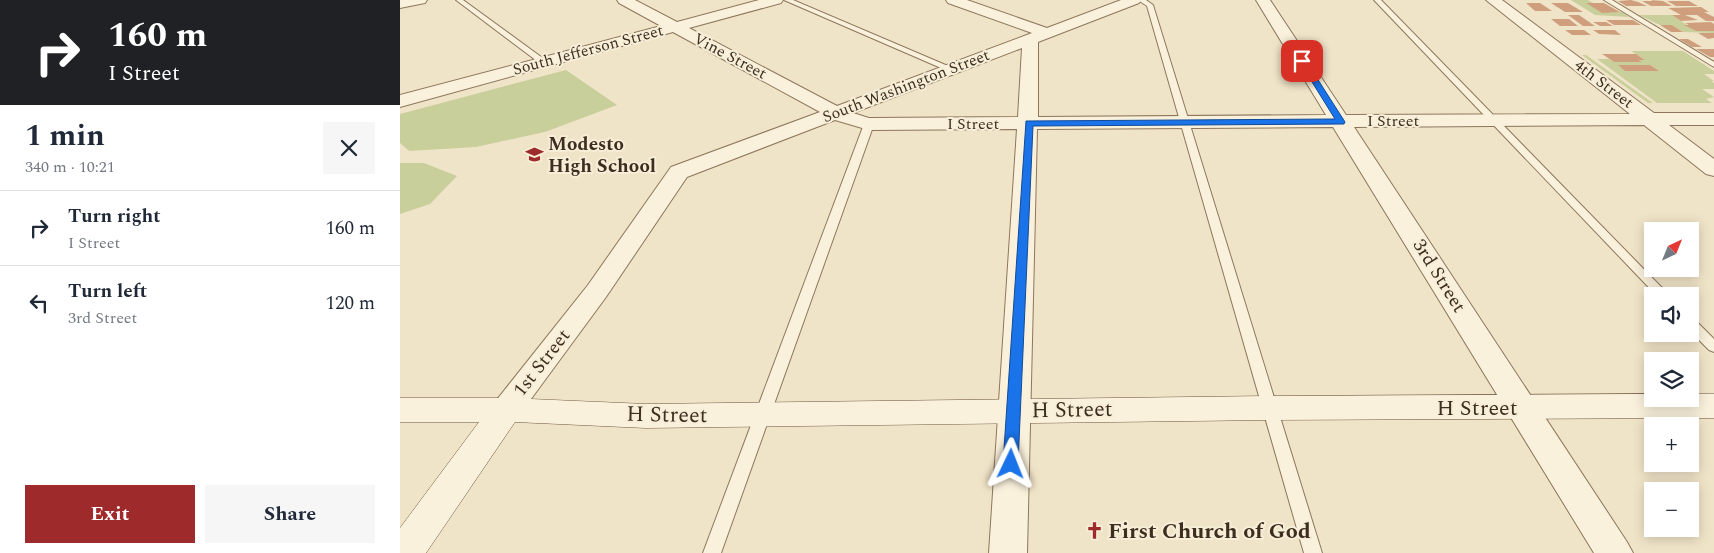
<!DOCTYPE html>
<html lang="en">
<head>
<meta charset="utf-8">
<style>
	:root { --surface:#fff; --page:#f6f6f7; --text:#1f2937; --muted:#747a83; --line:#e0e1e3; --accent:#9e2a2b }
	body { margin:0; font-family:Spectral,serif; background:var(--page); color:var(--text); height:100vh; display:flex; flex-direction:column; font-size:19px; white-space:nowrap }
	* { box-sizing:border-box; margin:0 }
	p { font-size:16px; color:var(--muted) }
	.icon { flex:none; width:28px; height:28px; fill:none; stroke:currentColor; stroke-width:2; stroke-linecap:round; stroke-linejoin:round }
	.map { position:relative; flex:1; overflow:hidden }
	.side { display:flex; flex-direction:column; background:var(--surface); width:400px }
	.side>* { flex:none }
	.hud { background:#202124; color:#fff; overflow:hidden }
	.needle { width:32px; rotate:43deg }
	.controls { position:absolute; left:1244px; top:222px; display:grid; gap:10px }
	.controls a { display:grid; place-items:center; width:55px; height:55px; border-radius:0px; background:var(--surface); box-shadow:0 2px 12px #0003; font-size:25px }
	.pin { position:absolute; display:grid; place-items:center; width:42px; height:42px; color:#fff; margin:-21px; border-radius:10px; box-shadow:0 2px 8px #0006 }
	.me { position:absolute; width:55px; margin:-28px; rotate:2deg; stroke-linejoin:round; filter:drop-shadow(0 0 4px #0008) }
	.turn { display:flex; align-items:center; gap:18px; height:105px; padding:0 25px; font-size:22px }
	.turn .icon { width:65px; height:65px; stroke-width:2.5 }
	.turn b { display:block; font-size:35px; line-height:42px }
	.round { display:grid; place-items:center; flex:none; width:52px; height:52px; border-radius:0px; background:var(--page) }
	.overview { display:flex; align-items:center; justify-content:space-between; height:85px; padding:0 25px }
	h1 { font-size:30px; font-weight:700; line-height:38px }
	.cta { display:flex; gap:10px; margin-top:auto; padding:10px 25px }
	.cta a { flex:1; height:58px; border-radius:0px; background:var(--accent); color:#fff; font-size:20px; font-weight:700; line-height:58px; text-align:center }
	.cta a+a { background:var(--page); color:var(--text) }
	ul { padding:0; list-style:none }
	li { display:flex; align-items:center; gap:15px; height:75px; padding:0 25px; border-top:1px solid var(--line) }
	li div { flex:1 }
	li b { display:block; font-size:19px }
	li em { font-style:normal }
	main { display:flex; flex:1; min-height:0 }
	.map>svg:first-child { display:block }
	.green { fill:#c9cf9b }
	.building { fill:#cf9f7d }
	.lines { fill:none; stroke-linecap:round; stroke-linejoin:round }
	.service-casing { stroke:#8d765c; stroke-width:2 }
	.minor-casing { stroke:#8d765c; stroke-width:2 }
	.secondary-casing { stroke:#6f573f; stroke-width:1 }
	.service { fill:#faf1dc; fill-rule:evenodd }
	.minor { fill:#faf1dc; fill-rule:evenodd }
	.secondary { fill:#faf1dc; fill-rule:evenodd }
	.route { fill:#1a73e8; stroke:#114b97 }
	.labels { text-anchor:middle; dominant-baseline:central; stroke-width:4; stroke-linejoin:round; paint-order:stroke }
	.far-street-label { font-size:16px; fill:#3d2e20; stroke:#f7eed8 }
	.poi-label { font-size:19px; font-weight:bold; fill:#3d2e20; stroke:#f7eed8; text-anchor:start }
	.street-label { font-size:19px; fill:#3d2e20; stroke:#f7eed8 }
	.near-street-label { font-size:22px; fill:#3d2e20; stroke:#f7eed8 }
	.near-poi-label { font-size:22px; font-weight:bold; fill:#3d2e20; stroke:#f7eed8; text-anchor:start }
</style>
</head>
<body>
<main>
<section class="side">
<div class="hud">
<div class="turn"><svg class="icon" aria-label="right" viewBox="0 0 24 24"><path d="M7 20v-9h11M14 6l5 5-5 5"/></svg><div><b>160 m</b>I Street</div></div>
</div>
<div class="overview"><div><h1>1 min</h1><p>340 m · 10:21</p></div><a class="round"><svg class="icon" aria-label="close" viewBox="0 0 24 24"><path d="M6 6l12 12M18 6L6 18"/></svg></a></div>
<ul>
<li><svg class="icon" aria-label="right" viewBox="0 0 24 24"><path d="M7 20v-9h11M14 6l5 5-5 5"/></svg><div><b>Turn right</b><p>I Street</p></div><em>160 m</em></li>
<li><svg class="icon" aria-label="left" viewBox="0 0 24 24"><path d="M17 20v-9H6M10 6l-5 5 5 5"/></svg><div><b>Turn left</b><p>3rd Street</p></div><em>120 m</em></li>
</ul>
<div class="cta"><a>Exit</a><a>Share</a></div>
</section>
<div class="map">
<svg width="1314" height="553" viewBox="0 0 1314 553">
	<rect width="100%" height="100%" fill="#f0e4c8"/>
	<g class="green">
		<path d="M1171,0H1188L1193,3H1187L1202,12H1222L1229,17L1195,15Z"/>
		<path d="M1239,15H1272L1296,31H1314V33L1283,32L1272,25H1260Z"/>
		<path d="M1231,51H1283L1314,71V74H1304L1314,81H1311L1314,83V89H1302L1314,97L1306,99L1312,103H1257L1197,59H1209L1214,62H1240L1238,60L1244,59Z"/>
		<path d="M1182,55H1186L1253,103H1248Z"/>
		<path d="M166,70L217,105L145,132L76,147L9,151L0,143V114Z"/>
		<path d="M0,163H24L57,176L30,204L0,214Z"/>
	</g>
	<g class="building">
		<path d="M1231,0L1238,2L1247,6H1226L1218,1Z"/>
		<path d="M1251,0L1263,1L1272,6H1251L1242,1H1253Z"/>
		<path d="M1267,1H1289L1298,6H1276Z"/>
		<path d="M1126,3H1140L1152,11H1135Z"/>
		<path d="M1151,3H1168L1183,12H1165Z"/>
		<path d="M1186,3H1204L1220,12L1202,13Z"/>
		<path d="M1301,7L1309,12H1304L1314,17V21H1306L1297,15H1302H1285L1298,20L1281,21L1272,15H1281L1268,8Z"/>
		<path d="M1168,15H1179L1195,26H1183Z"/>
		<path d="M1151,19H1169L1178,26H1160Z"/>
		<path d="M1206,20H1233L1241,25H1214Z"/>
		<path d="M1193,22H1206L1213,26H1200Z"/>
		<path d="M1311,22L1314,24V31H1296L1284,25H1289L1285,23Z"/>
		<path d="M1260,25H1272L1283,32H1271Z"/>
		<path d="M1165,30H1184L1191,35H1172Z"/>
		<path d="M1193,30H1215L1221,35L1199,34Z"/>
		<path d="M1298,33H1314V38L1308,39Z"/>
		<path d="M1279,39H1288L1302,47H1292Z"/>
		<path d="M1296,49H1314V57H1310Z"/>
		<path d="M1202,54H1236L1245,60H1238L1242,62H1214Z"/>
		<path d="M1218,65H1250L1259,71H1225Z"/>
	</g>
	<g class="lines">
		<defs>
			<g id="service">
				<path d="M56,0H63L148,62L141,64Z"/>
				<path d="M384,0H393L555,69L548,71Z"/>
				<path d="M738,0H746L753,5L922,553H904L747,6Z"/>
				<path d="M974,0H981L1270,296H1257Z"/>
				<path d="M1204,0H1212L1314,62V67Z"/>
				<path d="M469,121L474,124L321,553H303L464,124Z"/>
				<path d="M1290,319L1295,320L1314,339V352L1309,350L1290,331Z"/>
			</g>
			<g id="minor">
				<path d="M0,0H27L25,3L0,8Z"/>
				<path d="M217,0H235L277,22L359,0H383L381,3L289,28L437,106L632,33L548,3L546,0H567L647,28L721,0H741L739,3L638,42V117L926,115L856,0H870L946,115L1230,114L1086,0H1102L1254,113H1314V125H1269L1314,159V176L1306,174L1244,125L954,127L1227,542L1233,553H1194L933,127L637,129L627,553H589L617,129L469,130L435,120L287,177L206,297L117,418L106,421L95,418L90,410L95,402L188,285L271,167L420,112L273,32L0,107V95L261,26L219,3ZM622,48L618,117L469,118L453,113Z"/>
			</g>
			<path id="secondary" d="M1252,394V399H1290V394H1314V418L868,420L246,428L115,422L26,553H0V528L79,422H0V398H106L246,404L868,396Z"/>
		</defs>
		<use href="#service" class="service-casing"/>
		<use href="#minor" class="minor-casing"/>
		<use href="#secondary" class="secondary-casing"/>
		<use href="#service" class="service"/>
		<use href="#minor" class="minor"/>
		<use href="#secondary" class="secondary"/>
	</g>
	<path class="route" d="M900,59L906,61L945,122L944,124L633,126L618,464L616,468L611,470L606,468L603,464L626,121L935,119L899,61Z"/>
	<defs>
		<symbol id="school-bare" viewBox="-9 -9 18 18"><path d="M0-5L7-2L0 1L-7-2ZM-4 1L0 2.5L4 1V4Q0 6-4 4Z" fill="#9e2a2b" stroke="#f7eed8" stroke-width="2.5" paint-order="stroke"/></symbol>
		<symbol id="church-bare" viewBox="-9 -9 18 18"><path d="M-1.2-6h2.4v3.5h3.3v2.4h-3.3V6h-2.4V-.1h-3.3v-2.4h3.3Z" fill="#9e2a2b" stroke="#f7eed8" stroke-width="2.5" paint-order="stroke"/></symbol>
	</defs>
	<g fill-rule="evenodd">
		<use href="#school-bare" x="122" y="142" width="25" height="25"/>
		<use href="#church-bare" x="682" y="518" width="25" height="25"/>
	</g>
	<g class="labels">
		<g class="far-street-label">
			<text transform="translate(188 50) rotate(-15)">South Jefferson Street</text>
			<text transform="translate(330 56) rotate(28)">Vine Street</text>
			<text transform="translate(1204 84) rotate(37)">4th Street</text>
			<text transform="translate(506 86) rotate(-21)">South Washington Street</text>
			<text x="993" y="121">I Street</text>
			<text x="573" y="124">I Street</text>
		</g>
		<g class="poi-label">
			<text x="148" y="144">Modesto<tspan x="148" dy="22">High School</tspan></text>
		</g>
		<g class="street-label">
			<text transform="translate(1039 276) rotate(58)">3rd Street</text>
			<text transform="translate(142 363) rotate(-52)">1st Street</text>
		</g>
		<g class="near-street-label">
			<text x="1077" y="408">H Street</text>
			<text transform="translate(672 410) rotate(-1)">H Street</text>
			<text transform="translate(267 415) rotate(1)">H Street</text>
		</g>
		<g class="near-poi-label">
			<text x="708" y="531">First Church of God</text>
		</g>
	</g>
</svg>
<div class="controls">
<a><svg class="needle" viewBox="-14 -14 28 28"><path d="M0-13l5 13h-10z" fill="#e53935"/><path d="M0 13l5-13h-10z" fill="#747a83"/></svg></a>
<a><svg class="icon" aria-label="sound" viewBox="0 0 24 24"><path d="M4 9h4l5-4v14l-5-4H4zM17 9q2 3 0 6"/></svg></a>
<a><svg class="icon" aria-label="layers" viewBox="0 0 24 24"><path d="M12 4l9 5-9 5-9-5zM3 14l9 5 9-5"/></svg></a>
<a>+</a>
<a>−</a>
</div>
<div class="pin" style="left:902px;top:61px;background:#d93025"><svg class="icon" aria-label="arrive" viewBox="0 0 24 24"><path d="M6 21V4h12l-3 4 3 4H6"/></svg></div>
<svg class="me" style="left:611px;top:464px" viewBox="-20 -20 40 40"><path d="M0-17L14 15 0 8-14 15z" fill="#1a73e8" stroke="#fff" stroke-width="4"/></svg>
</div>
</main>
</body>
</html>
